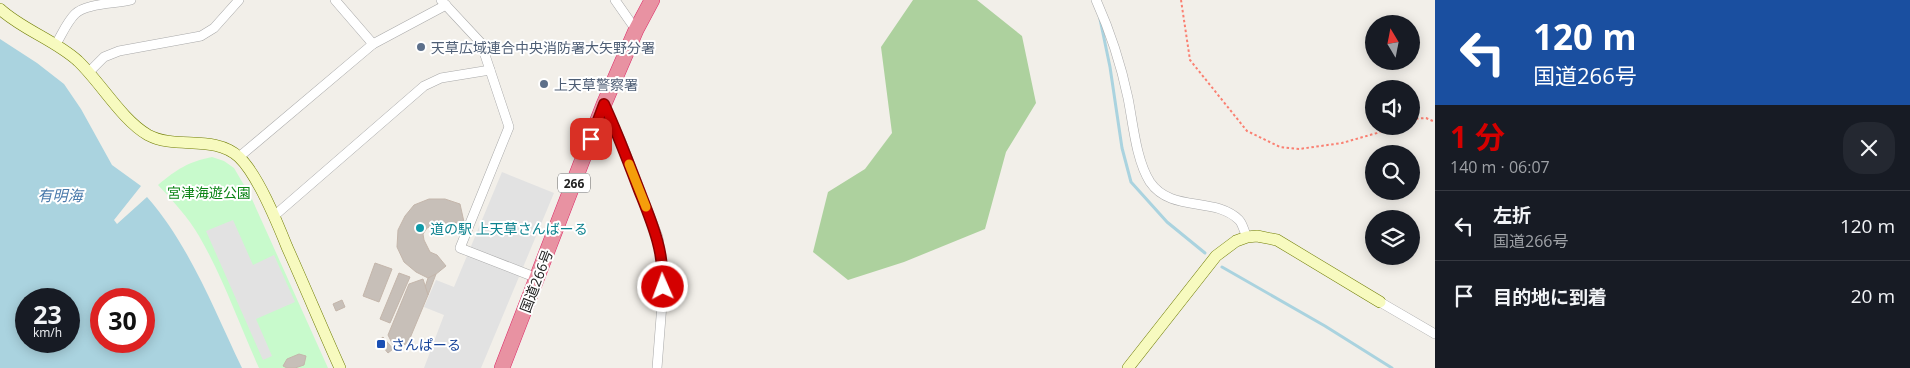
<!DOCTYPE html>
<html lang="ja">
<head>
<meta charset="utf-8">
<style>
	:root { --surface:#171b24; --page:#242831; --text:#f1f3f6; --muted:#9ea1a6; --line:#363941; --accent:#d40000 }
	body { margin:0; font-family:"Open Sans","Noto Sans JP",sans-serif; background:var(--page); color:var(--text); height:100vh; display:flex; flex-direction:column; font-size:19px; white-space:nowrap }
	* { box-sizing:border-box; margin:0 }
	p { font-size:16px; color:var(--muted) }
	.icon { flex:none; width:28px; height:28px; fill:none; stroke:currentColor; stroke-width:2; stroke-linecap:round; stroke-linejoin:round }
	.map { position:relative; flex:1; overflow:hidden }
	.details { display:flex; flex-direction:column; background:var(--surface); width:475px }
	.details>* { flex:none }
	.banner { background:#1a4fa0; color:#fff; overflow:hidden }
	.needle { width:32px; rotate:350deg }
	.fabs { position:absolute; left:1365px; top:15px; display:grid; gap:10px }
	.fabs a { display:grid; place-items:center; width:55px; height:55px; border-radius:50%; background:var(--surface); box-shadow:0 2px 12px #0003; font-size:25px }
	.speed { position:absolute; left:15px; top:288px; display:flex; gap:10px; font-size:25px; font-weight:700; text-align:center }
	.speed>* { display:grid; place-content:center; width:65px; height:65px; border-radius:50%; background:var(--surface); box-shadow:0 2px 12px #0003; line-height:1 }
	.speed small { font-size:12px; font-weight:400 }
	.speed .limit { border:8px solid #d22; background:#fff; color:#111 }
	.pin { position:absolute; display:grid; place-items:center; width:42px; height:42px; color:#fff; margin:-21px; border-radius:10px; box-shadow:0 2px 8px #0006 }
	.me { position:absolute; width:55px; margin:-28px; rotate:358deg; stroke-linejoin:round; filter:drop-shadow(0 0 4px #0008) }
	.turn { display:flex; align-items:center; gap:18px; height:105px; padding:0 15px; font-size:22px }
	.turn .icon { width:65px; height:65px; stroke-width:2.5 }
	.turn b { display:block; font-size:35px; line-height:42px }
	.round { display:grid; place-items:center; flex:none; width:52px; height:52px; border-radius:20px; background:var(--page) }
	.overview { display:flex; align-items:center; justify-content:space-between; height:85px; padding:0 15px }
	h1 { font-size:30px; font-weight:700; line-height:38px; color:var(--accent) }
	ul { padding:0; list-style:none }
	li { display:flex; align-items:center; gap:15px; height:70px; padding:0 15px; border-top:1px solid var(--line) }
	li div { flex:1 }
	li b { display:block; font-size:19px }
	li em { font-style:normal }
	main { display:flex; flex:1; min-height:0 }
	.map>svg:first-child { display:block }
	.forest { fill:#add19e }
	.park { fill:#c8facc }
	.parking { fill:#e2e2e2 }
	.water { fill:#aad3df; fill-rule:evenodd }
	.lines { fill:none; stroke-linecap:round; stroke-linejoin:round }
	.stream { stroke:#aad3df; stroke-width:3 }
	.building { fill:#c7bfb8; stroke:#c4b6ab }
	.street-casing { stroke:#a9a9a9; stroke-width:10 }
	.secondary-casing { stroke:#707d05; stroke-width:12 }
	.highway-casing { stroke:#dc2a67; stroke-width:16 }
	.path { stroke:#fa8072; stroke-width:2; stroke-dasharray:2.5 2.5; stroke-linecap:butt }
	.street { stroke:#fff; stroke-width:9 }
	.secondary { stroke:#f7fabf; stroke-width:11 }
	.highway { stroke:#e892a2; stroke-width:15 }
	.route-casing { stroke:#8a0000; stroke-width:12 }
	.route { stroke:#d40000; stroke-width:9 }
	.slow { stroke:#f59e0b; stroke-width:9 }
	.service-dot { fill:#5c6f8a; stroke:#fff; stroke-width:2 }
	.culture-dot { fill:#0f9aa8; stroke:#fff; stroke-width:2 }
	.transit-dot { fill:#1a4fb4; stroke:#fff; stroke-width:2 }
	.labels { text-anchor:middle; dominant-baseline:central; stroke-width:4; stroke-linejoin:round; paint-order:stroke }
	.shield { fill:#fff; stroke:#646464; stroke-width:1 }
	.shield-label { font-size:12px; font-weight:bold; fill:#222 }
	.service-label { font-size:14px; fill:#4e5e75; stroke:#fff; text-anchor:start }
	.park-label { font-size:14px; fill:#0c8416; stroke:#fff }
	.culture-label { font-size:14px; fill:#0d838f; stroke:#fff; text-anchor:start }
	.street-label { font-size:14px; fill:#222; stroke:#fff }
	.transit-label { font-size:14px; fill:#164399; stroke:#fff; text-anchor:start }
	.water-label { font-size:15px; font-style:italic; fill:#4a7aab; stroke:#fff }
</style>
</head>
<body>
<main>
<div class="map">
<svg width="1435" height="368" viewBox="0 0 1435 368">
	<rect width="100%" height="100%" fill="#f2efe9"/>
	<path class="forest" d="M913,0H977L1022,36L1036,103L1006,152L985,229L904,262L848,280L813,252L828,192L865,169L892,133L881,47Z"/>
	<path class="park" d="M212,157L224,161L234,168L251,197L328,368H259C239,324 223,277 199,236C188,217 173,201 158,185C177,169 188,162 212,157Z"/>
	<g class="parking">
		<path d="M502,172L554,193L481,368H424L444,315L424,307L436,280L454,287Z"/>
		<path d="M233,220L253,265L274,255L295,302L256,319L272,356L263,360L206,231Z"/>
	</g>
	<path class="water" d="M0,39L37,63L64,84L81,109L112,165L141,186L114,220L117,224L147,197C190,246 214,310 242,368H0ZM26,299H69V341H26ZM101,299H144V341H101Z"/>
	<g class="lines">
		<g class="stream">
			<path d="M1100,19L1110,67L1122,148L1131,182L1167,222L1205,253"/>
			<path d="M1222,267L1325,326L1392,368"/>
		</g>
	</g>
	<g class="building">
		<path d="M429,199H445L460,204L464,222L448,224L443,222L441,226L433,225L427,228L423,234L424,240L430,252L437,255L446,266L430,279L416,272L404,262L397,247L398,230L405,216L414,205Z"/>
		<path d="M375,263L392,269L379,302L363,296Z"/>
		<path d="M399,273L410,277L390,323L380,319Z"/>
		<path d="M436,274L428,295L425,287L428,278Z"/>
		<path d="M423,279L428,295L408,343L395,349L388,335L409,284Z"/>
		<path d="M342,300L345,307L336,311L333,304Z"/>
		<path d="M383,337L393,349L388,353L378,341Z"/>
		<path d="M299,354L306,356L304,365L295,368H287L283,366L287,359Z"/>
	</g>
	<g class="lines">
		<defs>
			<g id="street">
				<path d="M335,0L373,44"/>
				<path d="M441,0L481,43L509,127L460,248L537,278"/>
				<path d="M615,0L636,30"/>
				<path d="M1096,0C1110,31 1121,65 1128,98C1133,123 1136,160 1150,182C1171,213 1215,196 1239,220C1243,224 1244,232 1247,237"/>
				<path d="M56,44C62,34 67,22 75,14C86,3 116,4 131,0"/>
				<path d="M89,72L104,57L119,51L201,36L214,28L239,0"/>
				<path d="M604,104L621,141L658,237L663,269L662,304L657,368"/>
				<path d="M239,157L373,44L446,5"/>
				<path d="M274,216L424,86L441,78L490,70"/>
				<path d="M1380,302L1435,334"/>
			</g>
			<g id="secondary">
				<path d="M0,9C23,30 55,40 78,61C101,83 122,120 148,135C176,150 214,134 239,157C258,175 277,222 287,247C305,287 322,328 340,368"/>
				<path d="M1128,368L1216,256L1236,241L1247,237L1257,236L1277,240L1380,302"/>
			</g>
			<path id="highway" d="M502,368L604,104L636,30L652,0"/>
		</defs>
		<use href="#street" class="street-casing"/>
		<use href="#secondary" class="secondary-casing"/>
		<use href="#highway" class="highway-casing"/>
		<g class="path">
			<path d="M1181,0L1190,60L1247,131L1280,147L1299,149L1342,143L1377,133L1392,126"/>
			<path d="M1411,119L1426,118L1435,122"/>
		</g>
		<use href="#street" class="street"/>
		<use href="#secondary" class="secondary"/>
		<use href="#highway" class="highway"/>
	</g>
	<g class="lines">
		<defs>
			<path id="route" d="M591,139L604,104C617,132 628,161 639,190C652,223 664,250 663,287"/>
		</defs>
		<use href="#route" class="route-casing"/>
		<use href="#route" class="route"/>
		<path class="slow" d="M629,164L646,207"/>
	</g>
	<g class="service-dot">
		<circle cx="421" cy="47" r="5"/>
		<circle cx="544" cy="84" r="5"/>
	</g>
	<circle class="culture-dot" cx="420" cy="228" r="5"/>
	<rect class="transit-dot" x="376" y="339" width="10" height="10" rx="2.5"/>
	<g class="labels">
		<rect class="shield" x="558" y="173.5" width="32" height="19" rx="4"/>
		<g class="shield-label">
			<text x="574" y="183">266</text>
		</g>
		<g class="service-label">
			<text x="431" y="47">天草広域連合中央消防署大矢野分署</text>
			<text x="554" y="84">上天草警察署</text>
		</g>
		<g class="park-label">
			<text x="209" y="192">宮津海遊公園</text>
		</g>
		<g class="culture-label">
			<text x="430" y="228">道の駅 上天草さんばーる</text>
		</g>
		<g class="street-label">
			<text transform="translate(536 281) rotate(-69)">国道266号</text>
		</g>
		<g class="transit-label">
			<text x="391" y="344">さんぱーる</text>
		</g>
		<g class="water-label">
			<text x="60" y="195">有明海</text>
		</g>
	</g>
</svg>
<div class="fabs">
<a><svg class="needle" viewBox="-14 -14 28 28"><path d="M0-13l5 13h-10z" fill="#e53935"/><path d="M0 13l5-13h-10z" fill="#9ea1a6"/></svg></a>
<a><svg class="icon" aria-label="sound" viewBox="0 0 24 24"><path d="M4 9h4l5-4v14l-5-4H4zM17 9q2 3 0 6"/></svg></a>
<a><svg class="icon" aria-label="search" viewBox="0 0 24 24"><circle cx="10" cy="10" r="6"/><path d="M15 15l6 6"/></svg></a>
<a><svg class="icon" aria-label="layers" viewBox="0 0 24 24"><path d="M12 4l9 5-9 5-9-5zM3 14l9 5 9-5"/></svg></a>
</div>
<div class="speed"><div>23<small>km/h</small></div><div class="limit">30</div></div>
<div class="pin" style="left:591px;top:139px;background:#d93025"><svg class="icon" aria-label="arrive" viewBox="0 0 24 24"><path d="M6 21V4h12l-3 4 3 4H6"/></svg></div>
<svg class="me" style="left:663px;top:287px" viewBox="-20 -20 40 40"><circle r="17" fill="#d40000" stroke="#fff" stroke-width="3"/><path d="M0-11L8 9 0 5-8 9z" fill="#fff"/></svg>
</div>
<section class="details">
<div class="banner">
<div class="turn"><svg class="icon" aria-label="left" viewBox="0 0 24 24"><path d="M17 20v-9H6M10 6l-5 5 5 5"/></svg><div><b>120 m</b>国道266号</div></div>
</div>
<div class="overview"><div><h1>1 分</h1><p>140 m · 06:07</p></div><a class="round"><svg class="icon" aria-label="close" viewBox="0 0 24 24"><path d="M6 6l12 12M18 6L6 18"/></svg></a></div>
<ul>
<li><svg class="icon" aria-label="left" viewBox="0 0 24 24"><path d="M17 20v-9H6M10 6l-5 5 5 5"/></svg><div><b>左折</b><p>国道266号</p></div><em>120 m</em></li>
<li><svg class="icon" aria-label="arrive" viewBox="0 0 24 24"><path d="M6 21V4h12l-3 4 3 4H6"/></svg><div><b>目的地に到着</b></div><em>20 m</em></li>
</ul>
</section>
</main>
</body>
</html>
